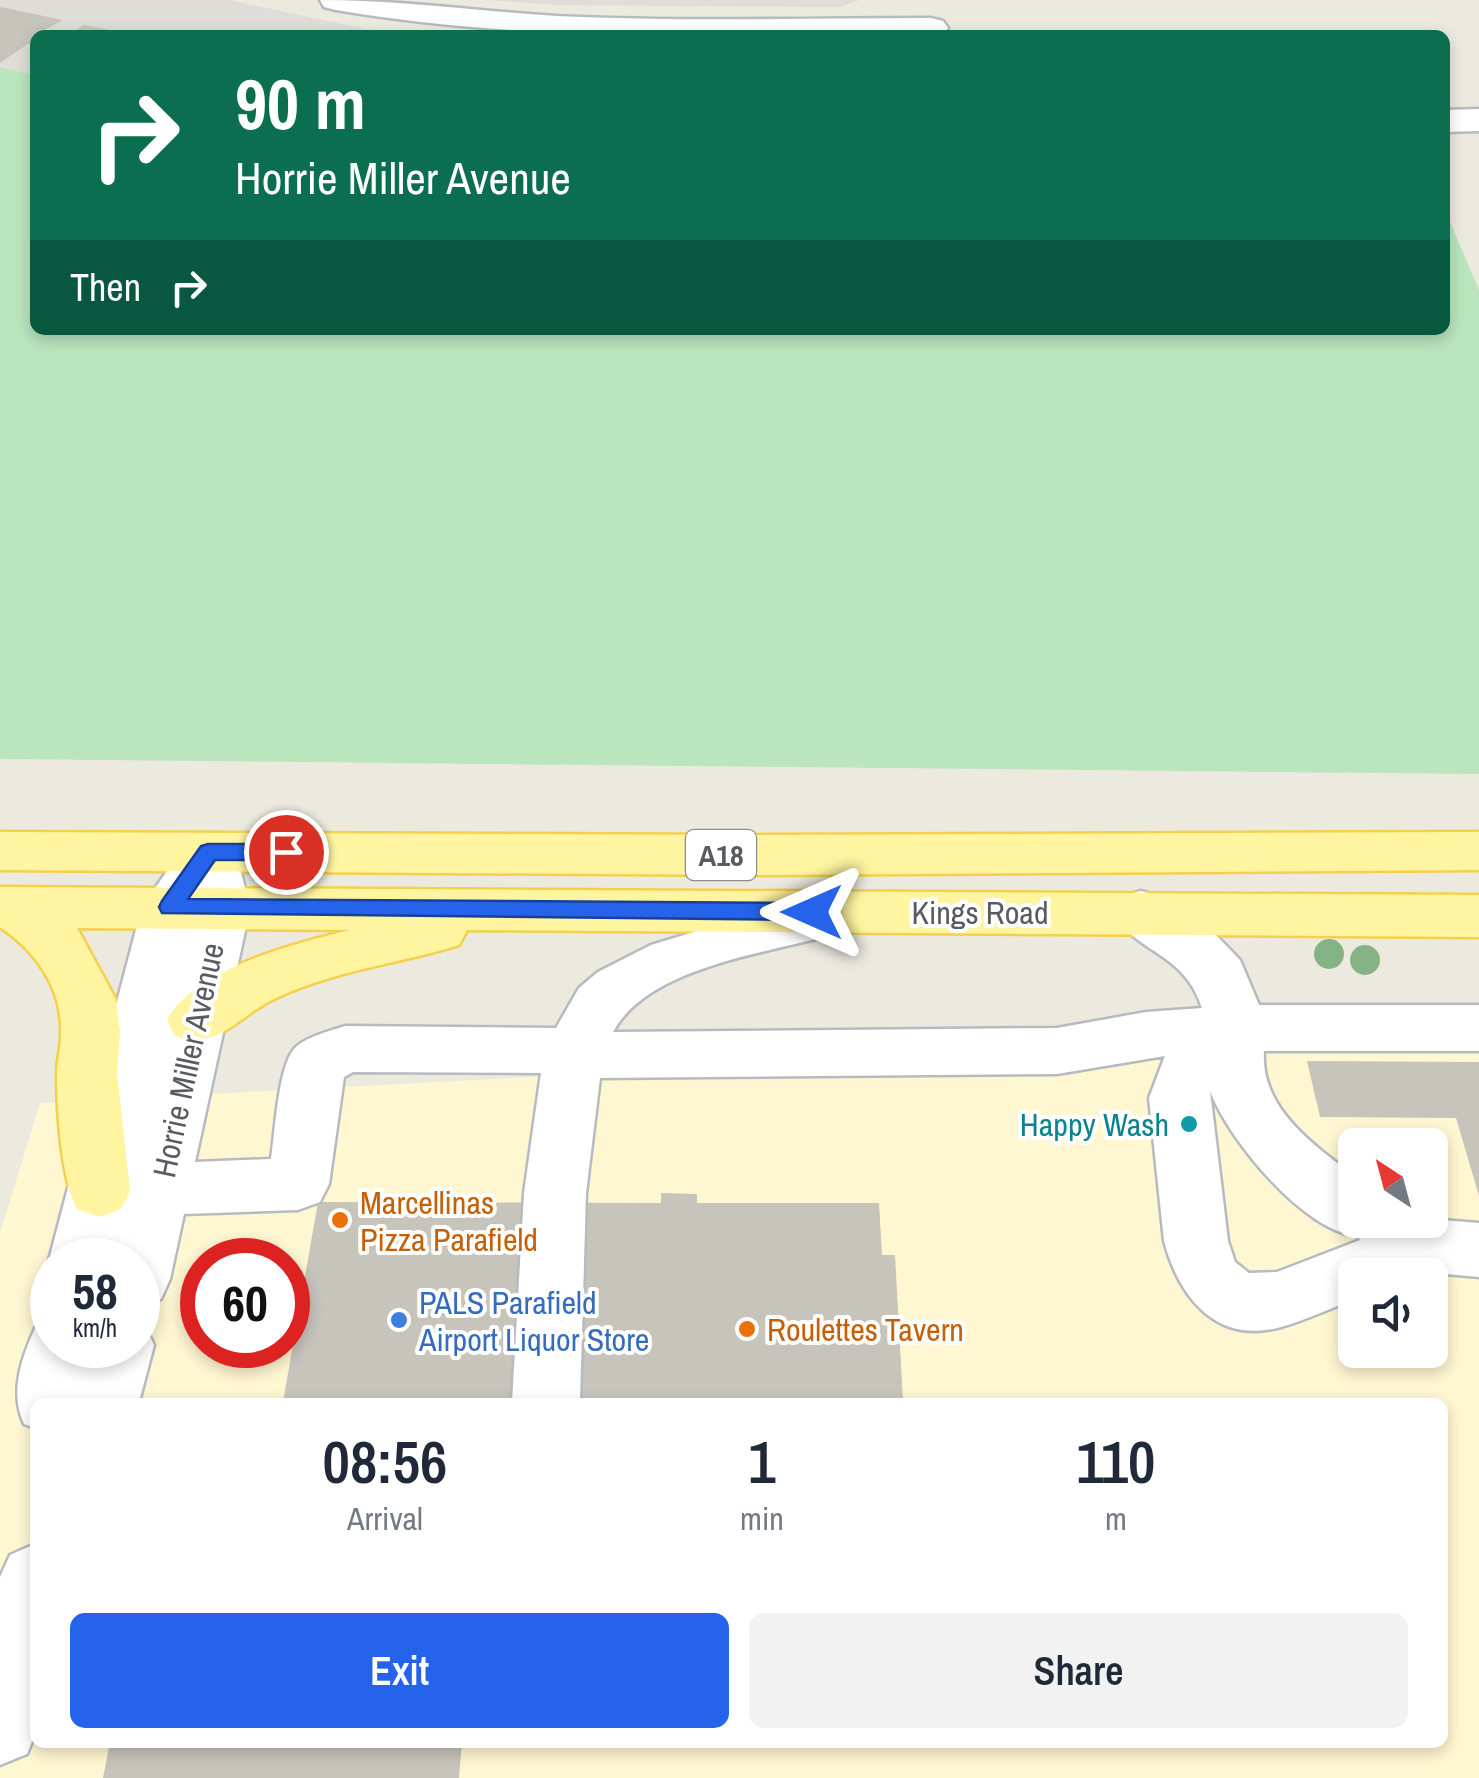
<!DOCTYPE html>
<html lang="en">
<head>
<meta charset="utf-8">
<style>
	:root { --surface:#fff; --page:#f2f2f3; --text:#1f2937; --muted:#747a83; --accent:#2563eb }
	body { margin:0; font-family:"Archivo Narrow",sans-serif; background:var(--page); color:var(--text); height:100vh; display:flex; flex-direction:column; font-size:38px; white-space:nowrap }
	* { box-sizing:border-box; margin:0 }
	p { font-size:32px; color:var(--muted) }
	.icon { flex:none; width:55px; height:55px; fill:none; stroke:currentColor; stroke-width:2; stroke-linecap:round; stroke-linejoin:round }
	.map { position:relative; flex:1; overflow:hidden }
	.drawer { position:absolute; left:30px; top:1398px; width:1418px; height:350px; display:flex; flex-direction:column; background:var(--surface); border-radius:15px; box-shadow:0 5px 15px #0003 }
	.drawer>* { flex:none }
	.hud { position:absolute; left:30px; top:30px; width:1420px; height:305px; border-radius:15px; box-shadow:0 5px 15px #0003; background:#0b6e4f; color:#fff; overflow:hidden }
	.needle { width:65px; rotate:324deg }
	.tools { position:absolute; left:1338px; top:1128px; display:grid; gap:20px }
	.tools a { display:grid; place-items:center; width:110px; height:110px; border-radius:15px; background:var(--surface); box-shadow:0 5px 15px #0003; font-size:50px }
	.speed { position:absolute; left:30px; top:1238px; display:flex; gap:20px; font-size:50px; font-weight:700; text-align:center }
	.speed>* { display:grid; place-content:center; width:130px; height:130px; border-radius:50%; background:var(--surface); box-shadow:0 5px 15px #0003; line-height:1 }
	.speed small { font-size:25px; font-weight:400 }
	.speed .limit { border:15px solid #d22; background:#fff; color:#111 }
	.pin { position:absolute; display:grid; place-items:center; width:85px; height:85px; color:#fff; margin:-42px; border:5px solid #fff; border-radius:50%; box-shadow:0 2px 10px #0007 }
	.me { position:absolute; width:110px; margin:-55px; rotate:270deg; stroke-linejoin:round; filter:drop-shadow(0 0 8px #0008) }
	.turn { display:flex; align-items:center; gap:35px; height:210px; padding:0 40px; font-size:45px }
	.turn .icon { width:130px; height:130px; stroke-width:2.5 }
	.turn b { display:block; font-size:70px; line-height:85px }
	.then { display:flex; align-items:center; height:95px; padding:0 40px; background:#0003; gap:20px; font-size:38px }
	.eta { display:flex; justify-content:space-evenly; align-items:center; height:170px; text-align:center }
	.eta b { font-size:60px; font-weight:600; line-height:70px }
	.cta { display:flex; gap:20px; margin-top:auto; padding:20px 40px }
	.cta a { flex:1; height:115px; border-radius:15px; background:var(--accent); color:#fff; font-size:40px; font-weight:600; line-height:115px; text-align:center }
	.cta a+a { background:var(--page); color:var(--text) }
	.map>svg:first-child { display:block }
	.commercial { fill:#fff7d2; fill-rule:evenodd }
	.industrial { fill:#dfddd7 }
	.green { fill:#bae5bd }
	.building { fill:#c7c4bc }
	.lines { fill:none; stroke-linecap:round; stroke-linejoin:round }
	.minor-casing { stroke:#b7babf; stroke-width:5 }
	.major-casing { stroke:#f5d04f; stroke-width:5 }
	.minor { fill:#fff; fill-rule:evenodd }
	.major { fill:#fff5a1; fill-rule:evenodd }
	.tree { fill:#86b385 }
	.route { fill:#2563eb; stroke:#184099; stroke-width:2.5 }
	.culture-dot { fill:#0f9aa8; stroke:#fff; stroke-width:4 }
	.food-dot { fill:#e8710a; stroke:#fff; stroke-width:4 }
	.shop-dot { fill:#3f7fe0; stroke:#fff; stroke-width:4 }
	.labels { text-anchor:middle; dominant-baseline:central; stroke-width:8; stroke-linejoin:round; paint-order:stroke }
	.shield { fill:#fff; stroke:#8a8d90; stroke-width:2.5 }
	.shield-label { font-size:30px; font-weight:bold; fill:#585c61 }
	.street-label { font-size:32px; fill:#585c61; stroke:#fff }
	.culture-label { font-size:32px; fill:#0d838f; stroke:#fff; text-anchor:end }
	.food-label { font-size:32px; fill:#c56008; stroke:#fff; text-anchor:start }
	.shop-label { font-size:32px; fill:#366cbe; stroke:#fff; text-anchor:start }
</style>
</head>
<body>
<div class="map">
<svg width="1479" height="1778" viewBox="0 0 1479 1778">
	<rect width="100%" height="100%" fill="#eceadf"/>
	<path class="commercial" d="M1479,1027V1778H0V1233L40,1103ZM1355,1145H1430V1220H1355ZM52,1260H138V1345H52ZM202,1260H288V1345H202ZM1355,1275H1430V1350H1355ZM35,1402H1442V1742H35Z"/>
	<g class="industrial">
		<path d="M0,0H229L394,35H35V75L0,67Z"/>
		<path d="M487,0H860L839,7H811L557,5Z"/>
	</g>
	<path class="green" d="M0,67L35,75V330H1445V210L1479,290V774L0,759Z"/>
	<g class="building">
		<path d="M0,7L63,20L35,35V39L0,63Z"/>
		<path d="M84,25L125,33L124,35H68Z"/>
		<path d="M1307,1061L1479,1062V1196L1456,1118L1320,1117Z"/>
		<path d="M661,1193L697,1194V1203H879L882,1255H895L903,1402H283L318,1202L661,1203Z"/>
		<path d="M110,1742H462L459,1778H103Z"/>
	</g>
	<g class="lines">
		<defs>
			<g id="minor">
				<path d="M320,0C399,0 477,11 556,16C681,22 806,18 931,18L943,21L948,28L943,35C740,35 537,44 336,10L324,7Z"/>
				<path d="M1479,109V131L1445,132V110Z"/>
				<path d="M209,833L228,838L236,852L250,908L195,1162L271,1159C275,1133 278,1068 294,1049C305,1037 330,1031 345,1026L556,1028L579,988L598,972L651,945L793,902L818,897L838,903L846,918L838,933C772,953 649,965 613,1032L1057,1028L1146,1012L1202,1008C1184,951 1137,955 1113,912L1121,897L1141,891L1161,897L1211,930L1240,960L1259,1005H1479V1051H1264C1260,1108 1313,1145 1355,1176V1220L1430,1219L1479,1223V1277L1423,1272L1355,1275V1299C1331,1308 1306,1320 1281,1327C1216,1345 1179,1297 1164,1241L1149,1098L1165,1056L1057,1074L600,1078L586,1193L580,1402H512L524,1193L541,1073L353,1072L344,1077L329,1184L320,1202L298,1210L184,1214L170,1279L161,1299L138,1307V1260H52V1267L49,1260L142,907L190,838ZM1210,1091C1229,1140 1304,1232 1358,1236L1360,1240L1277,1272L1249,1273L1235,1262L1228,1241Z"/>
				<path d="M52,1319V1345H138V1322L144,1324L154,1345L139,1402H35V1428L24,1424C9,1391 22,1356 37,1324Z"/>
				<path d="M35,1544V1734L27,1754L0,1765V1577L10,1555Z"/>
			</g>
			<g id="major">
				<path d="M0,832L753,835L1479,832V870L753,875L0,870Z"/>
				<path d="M0,887L1479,895V937L467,930L459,945C397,964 331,971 272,1000C236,1018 218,1050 175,1036L167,1020C194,969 296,943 350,930L77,928L116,1000L120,1032L117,1073L130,1191L121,1209L99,1217L77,1209C61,1177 57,1111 57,1073C57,1061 61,1048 61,1035C63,989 37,952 0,927Z"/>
			</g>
		</defs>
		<use href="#minor" class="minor-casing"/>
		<use href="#major" class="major-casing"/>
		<use href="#minor" class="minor"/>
		<use href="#major" class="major"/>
	</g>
	<g class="tree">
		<circle cx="1329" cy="954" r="15"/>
		<circle cx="1365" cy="960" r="15"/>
	</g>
	<path class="route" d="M208,844H286L298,852L286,860H215L188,899L812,903L823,912L812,920L162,913L159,907L162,901L201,846Z"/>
	<circle class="culture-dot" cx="1189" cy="1124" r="10"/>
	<g class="food-dot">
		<circle cx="340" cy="1220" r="10"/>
		<circle cx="747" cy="1329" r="10"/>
	</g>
	<circle class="shop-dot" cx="399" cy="1320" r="10"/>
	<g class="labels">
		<rect class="shield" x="686" y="830" width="70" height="50" rx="8"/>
		<g class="shield-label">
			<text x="721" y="855">A18</text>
		</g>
		<g class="street-label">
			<text x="980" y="912">Kings Road</text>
			<text transform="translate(188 1060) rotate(-78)">Horrie Miller Avenue</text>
		</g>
		<g class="culture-label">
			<text x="1169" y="1124">Happy Wash</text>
		</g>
		<g class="food-label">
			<text x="360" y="1202">Marcellinas<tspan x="360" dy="37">Pizza Parafield</tspan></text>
			<text x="767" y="1329">Roulettes Tavern</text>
		</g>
		<g class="shop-label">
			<text x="419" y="1302">PALS Parafield<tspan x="419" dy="37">Airport Liquor Store</tspan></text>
		</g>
	</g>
</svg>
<div class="tools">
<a><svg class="needle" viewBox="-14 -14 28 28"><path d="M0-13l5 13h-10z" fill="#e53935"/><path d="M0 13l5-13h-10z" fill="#747a83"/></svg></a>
<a><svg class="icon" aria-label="sound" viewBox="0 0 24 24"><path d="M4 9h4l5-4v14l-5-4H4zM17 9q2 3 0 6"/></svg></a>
</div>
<div class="speed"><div>58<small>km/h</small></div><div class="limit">60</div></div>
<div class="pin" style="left:286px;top:852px;background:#d93025"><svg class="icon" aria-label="arrive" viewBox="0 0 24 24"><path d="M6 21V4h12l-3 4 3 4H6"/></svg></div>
<svg class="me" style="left:812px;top:912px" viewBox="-20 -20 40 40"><path d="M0-17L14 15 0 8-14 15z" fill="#2563eb" stroke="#fff" stroke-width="4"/></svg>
<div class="hud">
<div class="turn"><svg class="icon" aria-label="right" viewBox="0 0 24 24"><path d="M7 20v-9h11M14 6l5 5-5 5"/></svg><div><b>90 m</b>Horrie Miller Avenue</div></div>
<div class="then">Then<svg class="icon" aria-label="right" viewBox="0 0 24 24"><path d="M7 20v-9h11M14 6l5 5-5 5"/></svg></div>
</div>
<section class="drawer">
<div class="eta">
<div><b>08:56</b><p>Arrival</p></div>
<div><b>1</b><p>min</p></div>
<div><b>110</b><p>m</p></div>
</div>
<div class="cta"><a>Exit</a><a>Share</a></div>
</section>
</div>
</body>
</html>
